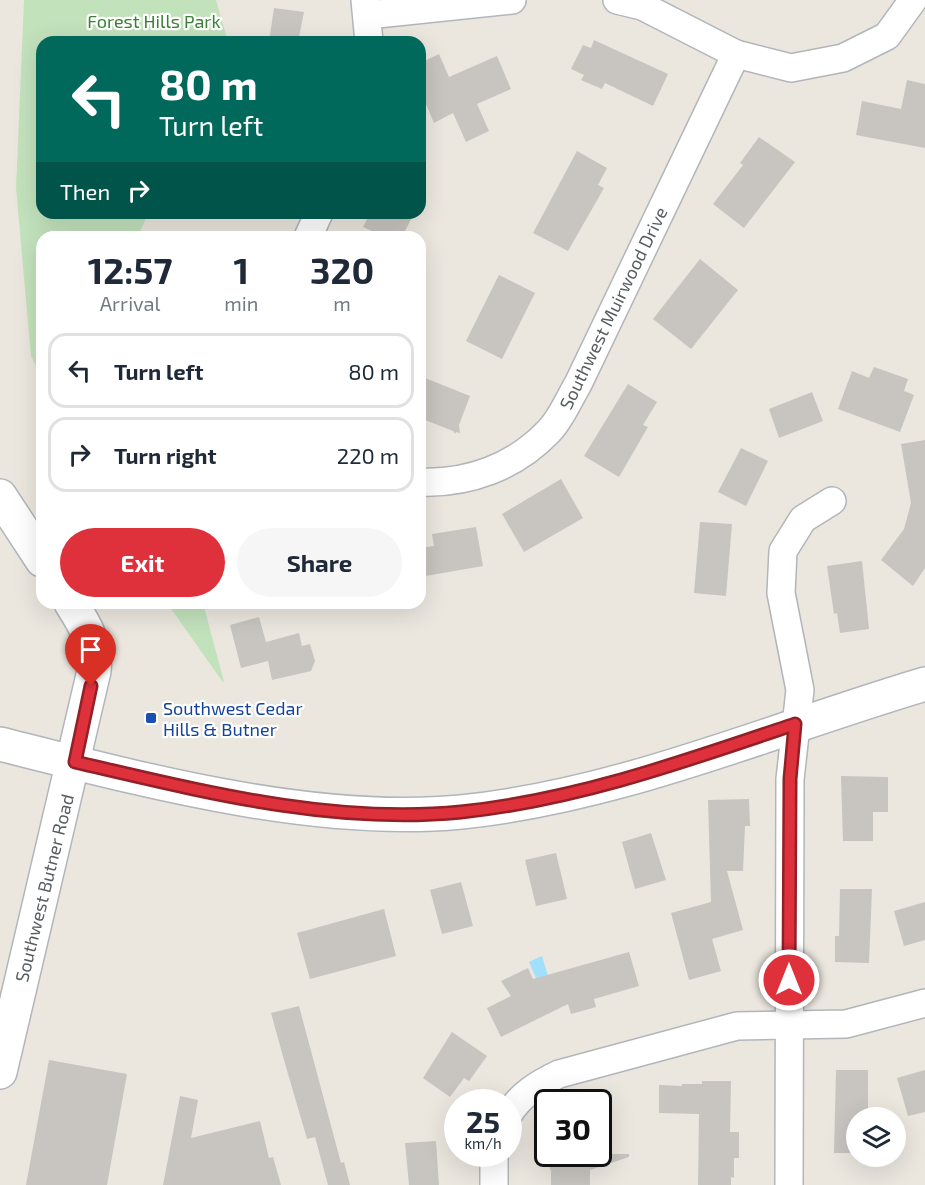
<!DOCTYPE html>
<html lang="en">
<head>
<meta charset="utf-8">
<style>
	:root { --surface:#fff; --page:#f6f6f7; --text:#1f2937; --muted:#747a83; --line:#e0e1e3; --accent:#df313c }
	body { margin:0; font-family:"Exo 2",sans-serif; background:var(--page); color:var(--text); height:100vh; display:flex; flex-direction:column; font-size:22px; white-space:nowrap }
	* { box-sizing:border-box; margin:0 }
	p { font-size:20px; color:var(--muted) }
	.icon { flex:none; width:33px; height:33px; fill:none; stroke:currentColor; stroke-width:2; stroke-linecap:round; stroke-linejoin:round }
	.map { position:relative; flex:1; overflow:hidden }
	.side { position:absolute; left:36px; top:231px; width:390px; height:378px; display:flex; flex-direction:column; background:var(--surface); border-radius:18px; box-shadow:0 6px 24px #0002 }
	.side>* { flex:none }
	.top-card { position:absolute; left:36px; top:36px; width:390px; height:183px; border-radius:18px; box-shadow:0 6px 24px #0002; background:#00695c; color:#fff; overflow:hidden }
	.tools { position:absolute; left:846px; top:1107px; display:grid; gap:12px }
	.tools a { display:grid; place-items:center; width:60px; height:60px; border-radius:50%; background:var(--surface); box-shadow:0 6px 24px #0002; font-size:30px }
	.speed { position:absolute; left:444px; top:1089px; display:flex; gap:12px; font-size:30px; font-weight:700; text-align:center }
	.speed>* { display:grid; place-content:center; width:78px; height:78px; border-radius:50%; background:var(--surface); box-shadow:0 6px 24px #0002; line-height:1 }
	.speed small { font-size:15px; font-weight:400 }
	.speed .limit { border:3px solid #111; border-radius:9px; background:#fff; color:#111 }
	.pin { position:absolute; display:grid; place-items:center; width:51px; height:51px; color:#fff; margin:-62px -26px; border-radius:50% 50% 50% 0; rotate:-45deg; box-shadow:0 0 6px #0007 }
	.pin .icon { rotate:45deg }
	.me { position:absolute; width:66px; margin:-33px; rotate:0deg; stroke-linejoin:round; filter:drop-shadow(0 0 4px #0008) }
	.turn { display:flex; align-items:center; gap:21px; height:126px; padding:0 24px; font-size:27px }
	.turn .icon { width:78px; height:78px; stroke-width:2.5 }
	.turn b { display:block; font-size:42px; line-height:51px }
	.then { display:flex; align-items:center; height:57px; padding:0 24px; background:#0003; gap:12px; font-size:22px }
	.eta { display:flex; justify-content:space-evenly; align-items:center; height:102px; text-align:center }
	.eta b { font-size:36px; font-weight:700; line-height:42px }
	.primary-button { display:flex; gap:12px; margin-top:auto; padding:12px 24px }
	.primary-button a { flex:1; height:69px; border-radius:36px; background:var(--accent); color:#fff; font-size:24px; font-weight:700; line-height:69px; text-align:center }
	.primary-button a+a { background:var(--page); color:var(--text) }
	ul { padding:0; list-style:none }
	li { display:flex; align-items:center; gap:18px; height:75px; margin:0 12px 9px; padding:0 12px; border:3px solid var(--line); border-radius:18px }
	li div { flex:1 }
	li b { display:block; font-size:22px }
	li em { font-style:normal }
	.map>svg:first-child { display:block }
	.green { fill:#c2e2bc }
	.water { fill:#a0e0fa }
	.building { fill:#c8c4bf }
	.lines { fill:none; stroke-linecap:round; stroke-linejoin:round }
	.minor-casing { stroke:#b2b6ba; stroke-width:30 }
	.tertiary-casing { stroke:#b2b6ba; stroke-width:36 }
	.secondary-casing { stroke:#b1b6ba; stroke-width:36 }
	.minor { stroke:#fff; stroke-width:27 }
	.tertiary { stroke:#fff; stroke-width:33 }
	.secondary { stroke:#fff; stroke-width:33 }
	.route-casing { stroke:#912027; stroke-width:15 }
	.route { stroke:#df313c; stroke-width:10 }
	.transit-dot { fill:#1a4fb4; stroke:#fff; stroke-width:2 }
	.labels { text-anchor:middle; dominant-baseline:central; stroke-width:4.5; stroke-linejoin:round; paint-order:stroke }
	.park-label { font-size:18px; fill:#3e8038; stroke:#fff }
	.street-label { font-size:18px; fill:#585d60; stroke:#fff }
	.transit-label { font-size:18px; fill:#164399; stroke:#fff; text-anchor:start }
</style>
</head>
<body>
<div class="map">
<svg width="925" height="1185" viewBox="0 0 925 1185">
	<rect width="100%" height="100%" fill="#ebe7df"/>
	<g class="green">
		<path d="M24,0H216L228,42H42V213H149L137,237H42V378L31,356L16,188Z"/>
		<path d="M167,603H203L224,682L222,681Z"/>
	</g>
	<path class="water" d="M542,956L553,992L543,994L529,962Z"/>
	<g class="building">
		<path d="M274,8L304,12L298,42H269Z"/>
		<path d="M594,40L668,74L653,106L605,83L602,89L581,80L584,75L571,69L583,45L591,48Z"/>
		<path d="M439,54L449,77L497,56L511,89L477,104L489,131L466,142L453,113L434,123L420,90V63Z"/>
		<path d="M907,80L925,84V148L856,135L862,101L901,109Z"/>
		<path d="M759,137L795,162L744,228L713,204L743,165L740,163Z"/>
		<path d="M577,151L607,168L598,185L604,188L568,251L533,233Z"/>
		<path d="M370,213H414L402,237H385L363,227Z"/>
		<path d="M700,259L738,290L691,349L653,319Z"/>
		<path d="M499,275L535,293L502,359L466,341Z"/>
		<path d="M874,367L908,379L904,391L914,395L900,432L838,409L852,371L869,378Z"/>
		<path d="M420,376L470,396L459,425L460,433L456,432L455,434L453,431L420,418Z"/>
		<path d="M628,384L657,402L643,425L648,427L619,477L584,456Z"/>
		<path d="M812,392L823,421L779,438L769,409Z"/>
		<path d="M925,440V568L913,586L881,560L904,529L911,503L901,444Z"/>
		<path d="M741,448L768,461L746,506L718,492Z"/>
		<path d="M561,479L583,518L524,552L502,514Z"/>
		<path d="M700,522L732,524L726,596L694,593Z"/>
		<path d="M476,527L483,566L420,577V548L434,546L432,534Z"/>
		<path d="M862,561L869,629L840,633L837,613L834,614L827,566Z"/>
		<path d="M259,617L266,642L299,633L302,646L310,644L315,661L311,671L272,680L268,661L241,668L230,625Z"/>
		<path d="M841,776L888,777V812H873V841H843Z"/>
		<path d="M749,799L750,826H745L743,871H727L743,930L712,939L721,971L689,980L671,913L711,902L708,800Z"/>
		<path d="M651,833L666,880L635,889L622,842Z"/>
		<path d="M556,853L567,899L536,906L525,860Z"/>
		<path d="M461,882L473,926L442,934L430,890Z"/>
		<path d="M840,889H872L869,963L835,962V936H839Z"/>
		<path d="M925,902V940L904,946L894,911Z"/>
		<path d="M384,909L396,956L310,979L297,933Z"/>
		<path d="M629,952L639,986L594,999L596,1007L571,1014L568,1004L501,1037L487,1008L511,996L501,981L528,968L533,979Z"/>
		<path d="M299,1006L341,1163L344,1162L350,1185H328L315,1137L307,1139L286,1067L271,1013Z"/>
		<path d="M452,1032L487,1056L469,1081L464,1078L450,1097L423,1078Z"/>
		<path d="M49,1060L127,1074L107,1185H26Z"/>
		<path d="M836,1070H868V1118H856V1153H834Z"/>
		<path d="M925,1070V1112L908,1116L897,1078Z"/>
		<path d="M702,1081H731L730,1132H739V1158H734V1178L731,1177V1185H698L699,1114L659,1113V1085L682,1086V1084H702Z"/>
		<path d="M180,1096L198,1100L191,1138L260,1121L269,1158L273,1157L281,1185H163Z"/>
		<path d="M436,1141L439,1185H409L405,1143Z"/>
		<path d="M545,1154H629V1157L590,1170V1185H551V1171Z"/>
	</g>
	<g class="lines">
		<defs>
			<g id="minor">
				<path d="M365,0L369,42"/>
				<path d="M617,0L642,6L736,54L791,68L843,58L887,36L913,0"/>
				<path d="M368,15L512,0"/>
				<path d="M308,237L319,213"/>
				<path d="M420,482C468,484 515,467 549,431C561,419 569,399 578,384L736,54"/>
				<path d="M508,1115C520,1095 538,1084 559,1074L737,1026L846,1024L925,1003"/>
				<path d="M494,1185V1154"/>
				<path d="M789,1185L790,779L800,690L781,593L783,551L803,519L832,501"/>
			</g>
			<g id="tertiary">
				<path d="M0,496L42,560"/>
				<path d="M0,1072L94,671C97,644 85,625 71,603"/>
			</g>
			<path id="secondary" d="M0,744C143,780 313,826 461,812C620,796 773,729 925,684"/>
		</defs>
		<use href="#minor" class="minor-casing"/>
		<use href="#tertiary" class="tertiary-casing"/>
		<use href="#secondary" class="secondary-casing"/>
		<use href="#minor" class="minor"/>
		<use href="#tertiary" class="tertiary"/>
		<use href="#secondary" class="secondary"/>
	</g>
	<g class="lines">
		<defs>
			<path id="route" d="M91,686L75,762C201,791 331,825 461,812C576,800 686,761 795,724L790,779L789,980"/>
		</defs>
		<use href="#route" class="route-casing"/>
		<use href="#route" class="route"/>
	</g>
	<rect class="transit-dot" x="145" y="712" width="12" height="12" rx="3"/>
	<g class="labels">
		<g class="park-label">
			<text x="154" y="21">Forest Hills Park</text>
		</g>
		<g class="street-label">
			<text transform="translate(613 308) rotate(-64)">Southwest Muirwood Drive</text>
			<text transform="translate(44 888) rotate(-76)">Southwest Butner Road</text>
		</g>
		<g class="transit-label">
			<text x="163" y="708">Southwest Cedar<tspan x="163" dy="21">Hills &amp; Butner</tspan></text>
		</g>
	</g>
</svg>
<div class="tools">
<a><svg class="icon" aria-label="layers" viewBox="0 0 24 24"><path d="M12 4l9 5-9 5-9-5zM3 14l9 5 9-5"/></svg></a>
</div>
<div class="speed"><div>25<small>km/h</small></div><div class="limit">30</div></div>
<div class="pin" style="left:91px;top:686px;background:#d93025"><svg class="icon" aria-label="arrive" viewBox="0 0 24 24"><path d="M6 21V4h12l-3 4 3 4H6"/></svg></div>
<svg class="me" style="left:789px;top:980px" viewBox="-20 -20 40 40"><circle r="17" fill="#df313c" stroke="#fff" stroke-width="3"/><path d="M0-11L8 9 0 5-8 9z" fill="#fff"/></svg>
<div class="top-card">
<div class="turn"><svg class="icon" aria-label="left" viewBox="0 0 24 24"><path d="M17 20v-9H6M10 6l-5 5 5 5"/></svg><div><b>80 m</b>Turn left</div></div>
<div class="then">Then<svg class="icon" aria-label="right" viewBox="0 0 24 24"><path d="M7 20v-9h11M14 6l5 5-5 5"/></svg></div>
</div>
<section class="side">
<div class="eta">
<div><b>12:57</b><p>Arrival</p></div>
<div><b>1</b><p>min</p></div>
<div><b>320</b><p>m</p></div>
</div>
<ul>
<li><svg class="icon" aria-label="left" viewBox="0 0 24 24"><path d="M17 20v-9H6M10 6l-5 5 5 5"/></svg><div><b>Turn left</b></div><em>80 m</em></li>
<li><svg class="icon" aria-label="right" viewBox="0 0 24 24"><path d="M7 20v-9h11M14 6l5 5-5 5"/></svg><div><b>Turn right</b></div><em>220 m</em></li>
</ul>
<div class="primary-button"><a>Exit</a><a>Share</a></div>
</section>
</div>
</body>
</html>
